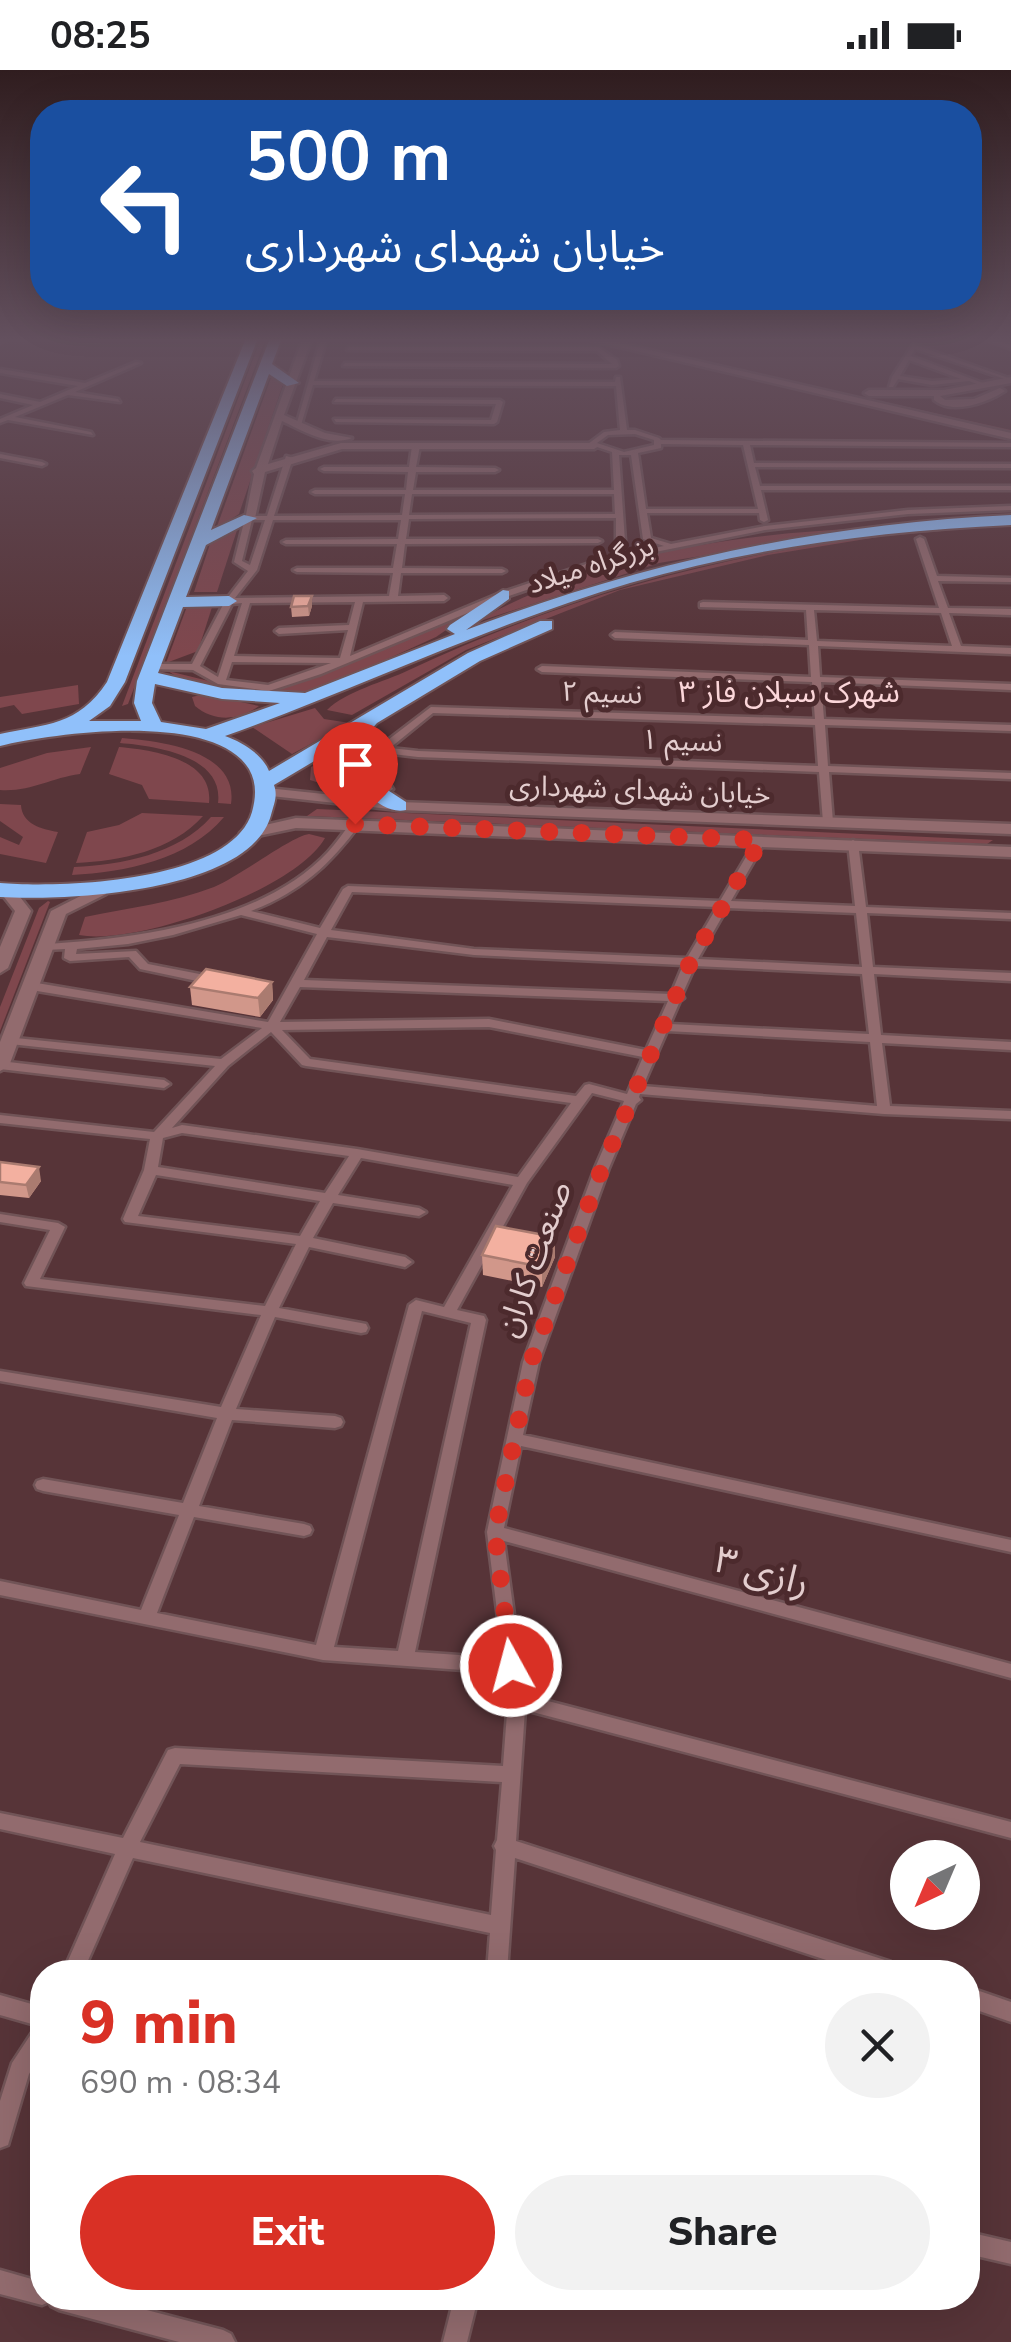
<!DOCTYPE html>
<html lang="en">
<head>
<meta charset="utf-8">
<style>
	:root { --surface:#fff; --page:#f2f2f2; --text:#202124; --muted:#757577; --accent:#d93025 }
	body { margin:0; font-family:"Nunito Sans","Noto Sans Arabic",sans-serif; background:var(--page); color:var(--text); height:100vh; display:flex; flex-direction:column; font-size:38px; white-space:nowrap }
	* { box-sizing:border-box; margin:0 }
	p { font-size:32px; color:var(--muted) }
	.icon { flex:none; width:55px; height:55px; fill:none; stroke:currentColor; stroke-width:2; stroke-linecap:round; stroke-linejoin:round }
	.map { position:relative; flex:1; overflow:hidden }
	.details { position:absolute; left:30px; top:1890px; width:950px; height:350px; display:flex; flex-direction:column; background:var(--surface); border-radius:40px; box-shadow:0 10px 40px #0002 }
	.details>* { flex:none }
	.banner { position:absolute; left:30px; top:30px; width:952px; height:210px; border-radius:40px; box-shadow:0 10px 40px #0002; background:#1a4fa0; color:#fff; overflow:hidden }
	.needle { width:65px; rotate:224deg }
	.buttons { position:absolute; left:890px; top:1770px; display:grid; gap:20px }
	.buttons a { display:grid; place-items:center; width:90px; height:90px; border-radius:50%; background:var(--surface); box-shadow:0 10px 40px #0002; font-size:50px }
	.pin { position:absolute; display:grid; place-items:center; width:85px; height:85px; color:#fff; margin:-102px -42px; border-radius:50% 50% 50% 0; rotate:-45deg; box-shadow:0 0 10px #0007 }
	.pin .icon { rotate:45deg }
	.me { position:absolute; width:110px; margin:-55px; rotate:353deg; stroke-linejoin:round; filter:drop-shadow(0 0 8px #0008) }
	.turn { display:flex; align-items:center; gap:35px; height:210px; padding:0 50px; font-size:45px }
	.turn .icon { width:130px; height:130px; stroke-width:2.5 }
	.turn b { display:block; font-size:70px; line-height:85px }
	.round { display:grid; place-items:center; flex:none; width:105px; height:105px; border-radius:52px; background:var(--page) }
	.headline { display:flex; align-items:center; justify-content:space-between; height:170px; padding:0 50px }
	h1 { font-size:60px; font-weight:800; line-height:75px; color:var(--accent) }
	.button { display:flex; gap:20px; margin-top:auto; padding:20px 50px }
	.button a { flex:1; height:115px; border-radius:60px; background:var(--accent); color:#fff; font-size:40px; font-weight:800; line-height:115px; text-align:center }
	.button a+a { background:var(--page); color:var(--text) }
	.status { display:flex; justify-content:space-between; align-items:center; height:70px; padding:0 50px; background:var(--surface); direction:ltr }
	.status svg { height:28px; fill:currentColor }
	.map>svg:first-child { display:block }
	.green { fill:#7f474d }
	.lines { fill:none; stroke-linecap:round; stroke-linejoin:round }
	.street-casing { stroke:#715457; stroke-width:5 }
	.secondary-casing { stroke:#715457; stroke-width:5 }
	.highway-casing { stroke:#715457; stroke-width:4 }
	.street { fill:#926b6e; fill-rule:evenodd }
	.secondary { fill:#926b6e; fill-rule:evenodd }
	.highway { fill:#90c0fa; fill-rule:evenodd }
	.wall { fill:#d1978a }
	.shaded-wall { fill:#aa7b70 }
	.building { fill:#f3b0a0; stroke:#aa7b70; stroke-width:2.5 }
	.route { stroke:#d93025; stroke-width:18; stroke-dasharray:0 32.4 }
	.labels { text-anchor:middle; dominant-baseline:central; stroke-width:10; stroke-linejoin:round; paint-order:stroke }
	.far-street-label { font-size:28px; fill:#e3cdce; stroke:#4c2a2d }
	.far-neighbourhood-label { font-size:30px; fill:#fbd6d9; stroke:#4c2a2d }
	.street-label { font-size:32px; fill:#e3cdce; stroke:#4c2a2d }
	.near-street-label { font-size:38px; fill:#e3cdce; stroke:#4c2a2d }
</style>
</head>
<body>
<div class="status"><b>08:25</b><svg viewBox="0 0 49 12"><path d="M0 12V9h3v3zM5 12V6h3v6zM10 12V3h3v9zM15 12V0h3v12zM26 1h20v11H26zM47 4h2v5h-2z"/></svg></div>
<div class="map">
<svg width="1011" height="2272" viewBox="0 0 1011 2272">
	<rect width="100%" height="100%" fill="#573438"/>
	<g class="green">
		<path d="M261,268H266L128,634L122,636Z"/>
		<path d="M597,268L1011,360V363Z"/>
		<path d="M272,305L283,314L239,444L216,459Z"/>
		<path d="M239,454L217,522H194L210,474Z"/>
		<path d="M1011,455L884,466L768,485L620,520L466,580L352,645L327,640C346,621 384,612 409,600C601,510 799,464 1011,455Z"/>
		<path d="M869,458L659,493L474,553C593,484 732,464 869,458Z"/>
		<path d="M189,531H214L198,581L166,593Z"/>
		<path d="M482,535L436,567L317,621L264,624L182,610L168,601L221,614L273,619L315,607Z"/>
		<path d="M78,615L79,634L22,644L14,635L0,638V627Z"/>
		<path d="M204,624L259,636C239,651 214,652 195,636L192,627Z"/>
		<path d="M315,638L324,649L350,653L292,684L252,657Z"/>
		<path d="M122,668C159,671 239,680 231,734L218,733C224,685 154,676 120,673Z"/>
		<path d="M91,677L80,704C50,708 31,722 0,720V698L47,683Z"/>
		<path d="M119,677C151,680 214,688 209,733L149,729L142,715L109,704Z"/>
		<path d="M332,687H345L352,718L342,720L310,710L311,697Z"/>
		<path d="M0,734L21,735C22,754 41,759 58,762L46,793L0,784V767L19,775L23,767L0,751Z"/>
		<path d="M317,739L993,770L987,774L307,746Z"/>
		<path d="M142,743L203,746C172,781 120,791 76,793L87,762L119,755Z"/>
		<path d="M211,747H224C188,790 125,802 72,805L74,797C122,795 178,784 211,747Z"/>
		<path d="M309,764L325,768C296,820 136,876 79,865L85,847C128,838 172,833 214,817C240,806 292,766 309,764Z"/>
		<path d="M48,831L50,832L0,961V937L39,838Z"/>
	</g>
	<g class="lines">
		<defs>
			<g id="street">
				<path d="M321,268H327L314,311L615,312L616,307H620L627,360H635L659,368L661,370L1011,373V377L750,375L754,393L1011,394V398L755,397L760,416H1011V420H761L768,450L764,452L760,450L759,443H647L651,468L671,474L765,456L908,440L1011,436V440L908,444L765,460L615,490L506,527L321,604L269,621L218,614L193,600L148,599V595L151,594H192L225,531L248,501L234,492L245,448L249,446H267L286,386L293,388L274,446L402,445L405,424H315L311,422L315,420H406L408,402L324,401L320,399L324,397H409L412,376L416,374L420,376L416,397L495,398L499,400L495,402H416L413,420H614L612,382L588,374L604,362L620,360L616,316L313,315L301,355L296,356ZM635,364L654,370V375L624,382L597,373L608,365ZM661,374L743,375L758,439H646L638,383L661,378ZM619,385H631L643,469L664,476L623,484L625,471ZM412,424H614L615,444L409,445ZM616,448V481L610,486L500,523L350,586L363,532L444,531L448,528L444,525L398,526L401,503H502L506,501L502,499L402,498L405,474L598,473L602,471L598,469H406L409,449ZM252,450H265L250,495L242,491ZM273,450H401L398,469L286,470L282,472L286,474H397L393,498H297L293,500L297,502L393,503L389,526L235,528L257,500ZM355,532L349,555L279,558L275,561L279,564L348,560L340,588L234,586L250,533ZM242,533L218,607L200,596L232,534ZM232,592L331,593L268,615L226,610Z"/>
				<path d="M981,268H990L1011,275V279Z"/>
				<path d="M913,274L1011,309V311L915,279L911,286L988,315L985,317L969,311L932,315L898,309L893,317H889L892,307ZM909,290L961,309L932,311L900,306Z"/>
				<path d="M349,277H598L617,290L619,296L616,298L343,296L345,293L612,294L597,281L347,280Z"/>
				<path d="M136,292L141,293L75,322L118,329L120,332L68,325L15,347L91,362L93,365L8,350L0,353V349L33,335L0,328V324L40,332L78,316L0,303V299L85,313Z"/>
				<path d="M336,329L500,330L503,332L497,352L494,354L336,352L334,349L491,350L496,334L334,332Z"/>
				<path d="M0,384L42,392L46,394L42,396L0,388Z"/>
				<path d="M920,467L924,469L937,506L1011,508V512L938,511L948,538L1011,539V545L949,543L961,576L1011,578V584L818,576L820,607L1011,614V620L821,612L824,649L1011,655V661L825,655L828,696L1011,703V709L829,702L833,752L828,755L823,752L819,702L418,687L384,683L380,686L379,696L393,719L388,722L384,721C376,708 364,696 373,682L352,679L347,676L352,673L380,676L431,637L815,649L812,612L542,602L537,599L542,596L811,607L809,575L615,568L611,565L615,562L808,570L806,540L700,537V533L703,532L939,538L916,469ZM814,540L941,543L952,576L817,571ZM433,643L815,655L818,696L418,681L390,678Z"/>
				<path d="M355,751L360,754C329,796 300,822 251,841L320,858L343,819L348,816L720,831L756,770L761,767L766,770L731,831L855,836L848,773L853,770L858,773L866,837L1011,843V849L867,843L873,897L1011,903V911L874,904L881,965L1011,972V980L882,973L890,1036L1011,1041V1049L884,1044L640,1024L639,1027L641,1030L636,1034L609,1098L539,1292L523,1365L1011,1470V1482L521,1376L504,1458L1011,1594V1608L504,1471L525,1625L1011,1752V1768L525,1640L516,1771L891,1892L898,1895L901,1902H863L515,1788L507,1902H487L490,1863L133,1788L83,1902H63L115,1784L0,1759V1743L123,1768L168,1680L175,1678L503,1696L508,1630L505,1603L323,1590L0,1525V1511L141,1540L179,1445L43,1421L37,1419L35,1415L37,1411L43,1409L183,1433L217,1348L0,1311V1301L221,1337L261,1245L26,1216L24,1213L50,1160L0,1152V1144L58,1153L65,1157L40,1209L265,1236L296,1174L125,1152L123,1149L144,1100L150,1069L0,1053V1045L154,1062L215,996L10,974L6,973L4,970L6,967L221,989L262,958L31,920L25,916L31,912L268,952L317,864L241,845L173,865L128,874L77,879L76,884L136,881L148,894L220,908L222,911L216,915L140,899L129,887L70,891L64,888L65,879L46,880L40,877L46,874C136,869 263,852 328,782C336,773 344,762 351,752ZM352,822L717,837L687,888L474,879L331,860ZM727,838L856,843L862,897L698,889ZM327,867L474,885L683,895L671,924L304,910ZM695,896L862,904L869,964L670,954L680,931L684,928L682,925ZM300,917L668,931L646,980L489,949L280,952ZM489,957L643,987L627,1024L589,1014L585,1015L576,1026L310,989L282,960ZM667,961L870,972L877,1036L643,1016ZM271,962L302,995L306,996L571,1033L518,1107L357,1079L182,1055L172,1058L228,996ZM592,1023L624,1031L595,1098L523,1292L487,1462L503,1588L415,1582L486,1250L484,1246L457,1240L527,1113ZM182,1063L349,1086L325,1123L158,1097L163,1068ZM361,1088L513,1115L444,1237L416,1230L409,1235L316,1575L157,1543L194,1447L304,1466L310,1464L312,1460L310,1456L304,1454L199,1436L232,1350L335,1358L341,1356L343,1352L341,1348L335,1346L236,1339L275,1247L361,1263L366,1262L368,1258L366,1254L361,1253L279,1238L309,1177L405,1197L412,1192L405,1187L313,1168L333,1133L419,1146L426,1142L419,1138L338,1125ZM156,1105L320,1131L300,1166L138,1146ZM422,1241L471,1253L398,1581L334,1577ZM180,1694L502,1712L497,1770L494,1776L496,1780L491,1845L140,1772Z"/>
				<path d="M0,991L164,1010L170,1014L164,1018L0,999Z"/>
				<path d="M968,1917L1011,1932V1952L968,1937Z"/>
				<path d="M0,1925L42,1937V1983L29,2004L8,2075L0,2078V2031L12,1993L35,1958L39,1956L0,1945Z"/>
				<path d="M968,2162L1011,2172V2194L968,2184Z"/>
				<path d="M0,2200L42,2212V2228H101L223,2260L231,2264L235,2272H179L59,2240L51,2236L49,2232L42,2235L0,2224Z"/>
				<path d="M454,2228H478L467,2272H443Z"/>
			</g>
			<g id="secondary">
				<path d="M0,268H9L0,273Z"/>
				<path d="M303,268H312L284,345L325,363L352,368C329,377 303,361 282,351L268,394L341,373H594L599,376L594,379H342L265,402L255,448L245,450L254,404L252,401L256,398Z"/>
				<path d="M581,268H597L1011,363V369Z"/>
				<path d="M1011,307V313L940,326L945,330L974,329L1000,318L1005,321C987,333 952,345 934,330V326H869L864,323L869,320H944Z"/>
				<path d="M267,718L399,732L1011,754V764L399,740L262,725L260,722Z"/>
				<path d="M296,748L1011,777V787L296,758L248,768L240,763L243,760Z"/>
				<path d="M7,816L13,818L31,841L8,898L0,903V877L15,841L0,822L1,818Z"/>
				<path d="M100,816L106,818V824L66,844L9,996L0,1001V972L51,841Z"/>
			</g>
			<path id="highway" d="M246,268H258L125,612L110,636L89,651H141L134,633L137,611L270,268H282L272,294L299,313L287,316L269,304L211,460L244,445L257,448L206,475L186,527L229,526L237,531L229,536L183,537L158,603L222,618L305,623L455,564L447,559L450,555L503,520L509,521V529L466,560C644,492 821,454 1011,445V455C882,461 754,477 630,513C491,554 360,618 225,666C242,672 262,684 269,701L468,583L540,551H552V559L480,591L377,653L363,669L359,687L383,717L406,732V740C378,746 354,708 339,688L343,674L274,715C278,726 274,734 271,745C250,823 64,831 0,827V813C59,818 231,813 252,742C256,727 257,713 249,699C213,641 55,663 0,676V664C46,654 78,656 107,612ZM155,614L222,629L280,633L206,659L161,652L152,633Z"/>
		</defs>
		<use href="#street" class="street-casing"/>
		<use href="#secondary" class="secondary-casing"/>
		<use href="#highway" class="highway-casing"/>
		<use href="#street" class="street"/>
		<use href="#secondary" class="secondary"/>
		<use href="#highway" class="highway"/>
	</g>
	<g class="wall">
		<path d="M312,526V536L309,546L292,547L291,537Z"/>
		<path d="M272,912L273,930L260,947L192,935L190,917Z"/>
		<path d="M0,1092L41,1111L29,1128L0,1125Z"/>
		<path d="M482,1185L555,1187L542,1217L483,1205Z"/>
	</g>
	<g class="shaded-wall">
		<path d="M312,526V536L309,546L308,536Z"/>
		<path d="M272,912L273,930L260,947L258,928Z"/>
		<path d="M39,1097L41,1111L29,1128L26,1115Z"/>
		<path d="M555,1167V1187L542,1217V1197Z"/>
	</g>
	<g class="building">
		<path d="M294,526H312L308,536L291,537Z"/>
		<path d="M206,899L272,912L258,928L190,917Z"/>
		<path d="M0,1092L39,1097L26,1115L0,1112Z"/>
		<path d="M496,1156L555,1167L542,1197L482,1185Z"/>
	</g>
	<linearGradient id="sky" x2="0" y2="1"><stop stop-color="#301d1f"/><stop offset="0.46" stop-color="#63505e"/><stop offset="1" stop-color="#63505e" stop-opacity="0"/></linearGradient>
	<rect width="1011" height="586" fill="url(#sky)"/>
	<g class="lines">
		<path class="route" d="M355,754L761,770L690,893L602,1098L531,1292L495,1462L511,1596"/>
	</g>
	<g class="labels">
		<g class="far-street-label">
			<text transform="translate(591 495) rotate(-18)">بزرگراه میلاد</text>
			<text transform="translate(602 623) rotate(2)">نسیم ۲</text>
			<text transform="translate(682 671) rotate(2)">نسیم ۱</text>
			<text transform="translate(640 720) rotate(2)">خیابان شهدای شهرداری</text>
		</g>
		<g class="far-neighbourhood-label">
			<text x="789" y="622">شهرک سبلان فاز ۳</text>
		</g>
		<g class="street-label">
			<text transform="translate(534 1189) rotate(-70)">صنعت کاران</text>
		</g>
		<g class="near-street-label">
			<text transform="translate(762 1501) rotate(15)">رازی ۳</text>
		</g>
	</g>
</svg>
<div class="buttons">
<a><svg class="needle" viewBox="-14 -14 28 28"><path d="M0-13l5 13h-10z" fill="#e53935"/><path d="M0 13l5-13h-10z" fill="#757577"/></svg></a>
</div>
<div class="pin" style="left:355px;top:754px;background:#d93025"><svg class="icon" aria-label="arrive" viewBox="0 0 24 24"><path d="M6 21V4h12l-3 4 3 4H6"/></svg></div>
<svg class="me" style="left:511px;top:1596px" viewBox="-20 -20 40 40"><circle r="17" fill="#d93025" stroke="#fff" stroke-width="3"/><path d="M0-11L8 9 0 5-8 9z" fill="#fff"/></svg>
<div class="banner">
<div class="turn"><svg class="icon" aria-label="left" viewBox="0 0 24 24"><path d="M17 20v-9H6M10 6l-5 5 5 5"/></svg><div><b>500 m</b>خیابان شهدای شهرداری</div></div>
</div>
<section class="details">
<div class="headline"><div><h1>9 min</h1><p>690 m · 08:34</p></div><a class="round"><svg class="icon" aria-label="close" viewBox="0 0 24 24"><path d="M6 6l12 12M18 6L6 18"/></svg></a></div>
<div class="button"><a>Exit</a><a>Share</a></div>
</section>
</div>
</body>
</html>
